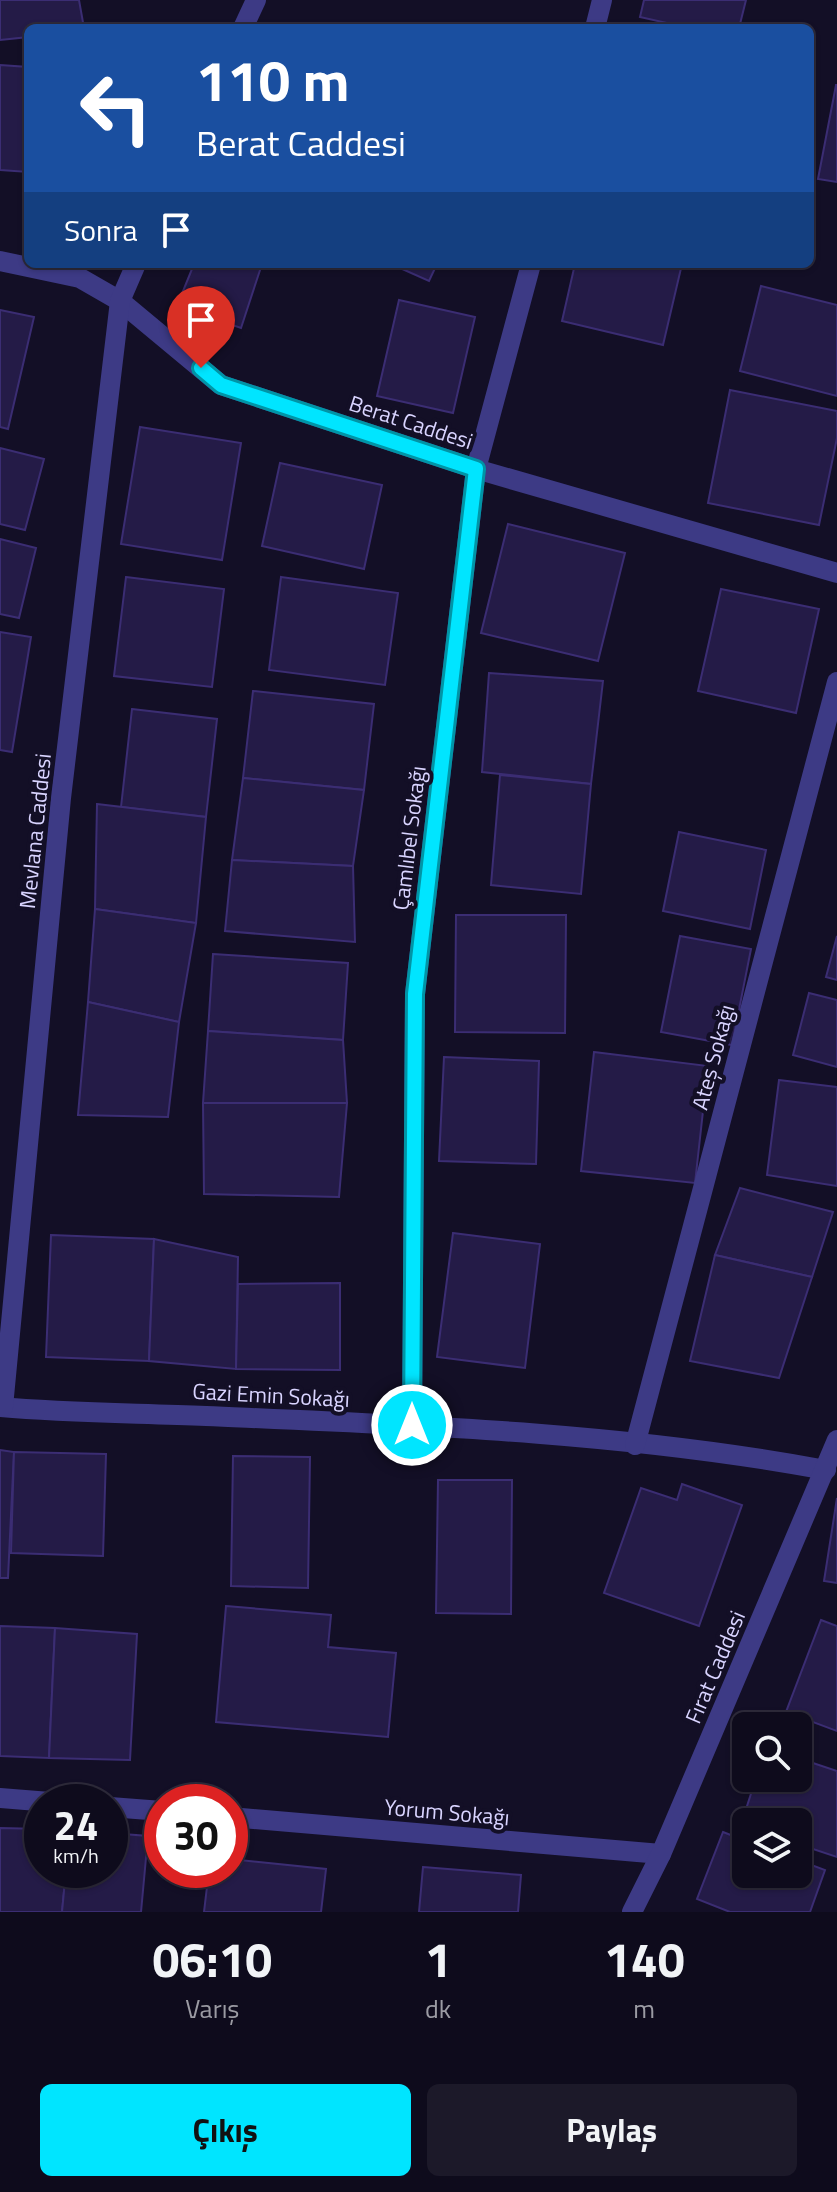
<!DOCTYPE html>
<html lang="tr">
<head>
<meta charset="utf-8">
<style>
	:root { --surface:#0e0b1c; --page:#1c1929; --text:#f1f3f6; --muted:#9b9ba3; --line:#2e2b3b; --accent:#00e5ff }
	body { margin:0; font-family:"Titillium Web",sans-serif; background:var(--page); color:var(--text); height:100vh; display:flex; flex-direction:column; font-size:30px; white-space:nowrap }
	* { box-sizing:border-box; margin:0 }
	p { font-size:26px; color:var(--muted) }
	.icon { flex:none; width:44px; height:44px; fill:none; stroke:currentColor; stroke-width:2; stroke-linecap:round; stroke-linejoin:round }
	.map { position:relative; height:1912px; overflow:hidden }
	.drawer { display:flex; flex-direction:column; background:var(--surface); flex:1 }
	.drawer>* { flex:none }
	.hud { position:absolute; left:24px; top:24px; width:790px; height:244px; border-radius:12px; box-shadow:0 2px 6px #0004,0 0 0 2px var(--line); background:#1a4fa0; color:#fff; overflow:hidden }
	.controls { position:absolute; left:732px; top:1712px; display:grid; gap:16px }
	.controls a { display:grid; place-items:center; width:80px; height:80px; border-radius:12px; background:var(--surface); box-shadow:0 2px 6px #0004,0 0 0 2px var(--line); font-size:40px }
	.speed { position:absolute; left:24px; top:1784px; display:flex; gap:16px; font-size:40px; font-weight:700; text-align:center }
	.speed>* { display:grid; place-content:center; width:104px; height:104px; border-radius:50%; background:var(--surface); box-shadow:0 2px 6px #0004,0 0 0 2px var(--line); line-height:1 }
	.speed small { font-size:20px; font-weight:400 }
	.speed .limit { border:12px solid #d22; background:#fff; color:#111 }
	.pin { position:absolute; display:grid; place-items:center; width:68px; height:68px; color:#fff; margin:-82px -34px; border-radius:50% 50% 50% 0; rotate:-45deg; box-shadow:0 0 8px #0007 }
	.pin .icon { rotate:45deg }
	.me { position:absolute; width:88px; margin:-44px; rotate:0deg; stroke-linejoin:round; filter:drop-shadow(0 0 6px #0008) }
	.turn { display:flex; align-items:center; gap:28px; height:168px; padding:0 40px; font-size:36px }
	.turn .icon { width:104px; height:104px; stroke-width:2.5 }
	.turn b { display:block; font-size:56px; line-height:68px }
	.then { display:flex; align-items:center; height:76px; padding:0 40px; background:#0003; gap:16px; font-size:30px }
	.eta { display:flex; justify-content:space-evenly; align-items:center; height:136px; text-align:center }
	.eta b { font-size:48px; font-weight:700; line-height:56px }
	.primary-button { display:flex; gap:16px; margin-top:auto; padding:16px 40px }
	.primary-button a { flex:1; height:92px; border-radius:12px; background:var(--accent); color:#111; font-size:32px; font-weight:700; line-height:92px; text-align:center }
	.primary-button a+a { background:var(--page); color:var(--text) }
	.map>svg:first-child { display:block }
	.building { fill:#241b47; stroke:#3b2d73; stroke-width:2 }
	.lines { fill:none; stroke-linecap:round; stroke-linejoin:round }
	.minor { stroke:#3d3a85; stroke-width:20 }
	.route-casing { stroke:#0095a6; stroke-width:20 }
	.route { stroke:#00e5ff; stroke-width:14 }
	.labels { text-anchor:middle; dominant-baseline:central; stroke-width:8; stroke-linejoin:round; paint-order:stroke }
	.street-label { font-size:22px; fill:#d9d4ff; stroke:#130f26 }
</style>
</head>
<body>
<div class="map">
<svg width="837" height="1912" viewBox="0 0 837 1912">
	<rect width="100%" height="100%" fill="#130f26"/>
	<g class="building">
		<path d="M0,0H79L84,28H28V37L0,40Z"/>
		<path d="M644,0H746L739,28H689L640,17Z"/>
		<path d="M0,65L28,67V172L0,170Z"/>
		<path d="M836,85H837V182L818,179Z"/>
		<path d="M194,264H262L241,328L177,306Z"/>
		<path d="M391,264H437L429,281Z"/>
		<path d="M575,264H682L663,345L562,321Z"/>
		<path d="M761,286L837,305V396L740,371Z"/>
		<path d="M399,300L475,317L453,413L377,396Z"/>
		<path d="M0,310L34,317L8,429L0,427Z"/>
		<path d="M730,390L837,411V438L819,525L708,503Z"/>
		<path d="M140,427L241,443L222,560L121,544Z"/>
		<path d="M0,448L44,459L25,530L0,524Z"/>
		<path d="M280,463L382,485L364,569L262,546Z"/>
		<path d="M508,524L625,553L598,661L481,633Z"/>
		<path d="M0,539L36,548L19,618L0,614Z"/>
		<path d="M126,577L224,589L212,687L114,676Z"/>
		<path d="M281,577L398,593L385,685L269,670Z"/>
		<path d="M721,589L819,609L796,713L698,691Z"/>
		<path d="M0,632L31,637L12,752L0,750Z"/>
		<path d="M489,673L603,681L591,784L482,772Z"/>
		<path d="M253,691L374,704L364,790L243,778Z"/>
		<path d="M132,709L217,719L206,817L121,807Z"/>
		<path d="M500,775L591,784L581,894L491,885Z"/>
		<path d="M243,778L364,790L353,866L232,860Z"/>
		<path d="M97,804L206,817L196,923L95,909Z"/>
		<path d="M679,832L766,850L750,929L663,911Z"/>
		<path d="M232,860L353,866L355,942L225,931Z"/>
		<path d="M95,909L196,923L179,1022L88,1002Z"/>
		<path d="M456,915H566L565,1033L455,1032Z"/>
		<path d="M680,936L751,949L732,1045L661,1032Z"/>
		<path d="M837,936V980L826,977Z"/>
		<path d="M213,954L348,963L343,1040L208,1031Z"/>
		<path d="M809,993L837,1000V1067L793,1055Z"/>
		<path d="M88,1002L179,1022L168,1117L78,1115Z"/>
		<path d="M208,1031L343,1040L347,1103H203Z"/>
		<path d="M594,1052L708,1066L695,1183L581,1171Z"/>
		<path d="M444,1057L539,1061L536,1164L439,1161Z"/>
		<path d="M779,1080L837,1087V1186L767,1175Z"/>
		<path d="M203,1103H347L339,1197L204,1194Z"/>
		<path d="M740,1188L833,1212L812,1277L715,1255Z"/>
		<path d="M453,1233L540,1244L525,1368L437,1357Z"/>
		<path d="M51,1235L154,1239L149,1361L46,1357Z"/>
		<path d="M154,1239L238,1257L236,1369L149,1361Z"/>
		<path d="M715,1255L812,1277L779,1378L690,1361Z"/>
		<path d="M340,1283V1370L236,1369L238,1284Z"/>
		<path d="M0,1450L14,1452L8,1578H0Z"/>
		<path d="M14,1452L106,1454L103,1556L11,1553Z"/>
		<path d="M233,1456L310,1457L308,1588L231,1586Z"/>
		<path d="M438,1480H512L511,1614L436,1613Z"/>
		<path d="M682,1484L742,1505L699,1626L604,1593L641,1488L677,1500Z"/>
		<path d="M837,1498V1583L824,1581Z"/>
		<path d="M226,1606L331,1615L328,1647L396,1653L388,1737L216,1722Z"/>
		<path d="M821,1620L837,1626V1731L786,1712Z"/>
		<path d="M0,1626L55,1628L49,1758L0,1756Z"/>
		<path d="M55,1628L137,1634L130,1760L49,1758Z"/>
		<path d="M798,1758L837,1771V1857L798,1844V1822L741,1825L756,1778H798Z"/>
		<path d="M0,1828L42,1829V1870H66L62,1912H0Z"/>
		<path d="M723,1832L746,1841V1874H798V1860L825,1870L810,1912H730L697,1899Z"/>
		<path d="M110,1833L148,1836L141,1912H62L66,1870H110Z"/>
		<path d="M230,1859L326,1869L321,1912H204L209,1870H230Z"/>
		<path d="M423,1867L521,1875L518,1912H419Z"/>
	</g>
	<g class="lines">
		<g class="minor">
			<path d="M243,28L256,0"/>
			<path d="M595,28L602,0"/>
			<path d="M0,261L80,278L120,301L221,385L476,469L837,573"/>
			<path d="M0,1407C68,1413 137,1413 206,1416C412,1425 623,1432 826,1470"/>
			<path d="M3,1407L61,798L120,301L136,264"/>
			<path d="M412,1425L415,994L476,469L531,264"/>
			<path d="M635,1445L837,682"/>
			<path d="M0,1798L50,1802"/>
			<path d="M110,1807L162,1811"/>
			<path d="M230,1817L661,1854"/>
			<path d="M632,1912L661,1854L837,1440"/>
		</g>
	</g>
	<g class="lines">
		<defs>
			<path id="route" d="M201,368L221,385L476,469L415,994L412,1425"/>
		</defs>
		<use href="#route" class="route-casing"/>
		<use href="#route" class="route"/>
	</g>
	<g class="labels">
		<g class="street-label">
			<text transform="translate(411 422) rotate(18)">Berat Caddesi</text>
			<text transform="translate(35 831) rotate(-84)">Mevlana Caddesi</text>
			<text transform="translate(409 838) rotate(-83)">Çamlıbel Sokağı</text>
			<text transform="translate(713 1057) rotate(-75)">Ateş Sokağı</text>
			<text transform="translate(271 1395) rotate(3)">Gazi Emin Sokağı</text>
			<text transform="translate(715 1667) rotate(-67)">Fırat Caddesi</text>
			<text transform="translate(447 1812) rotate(5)">Yorum Sokağı</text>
		</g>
	</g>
</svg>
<div class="controls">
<a><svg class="icon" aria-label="search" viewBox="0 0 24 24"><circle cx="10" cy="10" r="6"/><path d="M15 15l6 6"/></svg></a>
<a><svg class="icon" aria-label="layers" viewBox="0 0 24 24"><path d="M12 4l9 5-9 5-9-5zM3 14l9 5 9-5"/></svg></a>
</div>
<div class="speed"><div>24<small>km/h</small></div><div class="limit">30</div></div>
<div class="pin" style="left:201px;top:368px;background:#d93025"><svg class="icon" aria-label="arrive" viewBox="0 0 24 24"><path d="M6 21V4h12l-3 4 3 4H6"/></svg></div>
<svg class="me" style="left:412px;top:1425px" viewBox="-20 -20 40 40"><circle r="17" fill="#00e5ff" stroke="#fff" stroke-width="3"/><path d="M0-11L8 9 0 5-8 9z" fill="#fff"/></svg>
<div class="hud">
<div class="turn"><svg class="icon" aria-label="left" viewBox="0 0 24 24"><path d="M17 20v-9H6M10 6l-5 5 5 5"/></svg><div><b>110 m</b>Berat Caddesi</div></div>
<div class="then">Sonra<svg class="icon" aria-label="arrive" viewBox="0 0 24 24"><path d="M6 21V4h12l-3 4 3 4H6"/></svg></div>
</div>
</div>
<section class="drawer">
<div class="eta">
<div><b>06:10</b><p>Varış</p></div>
<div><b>1</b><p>dk</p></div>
<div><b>140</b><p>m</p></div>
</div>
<div class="primary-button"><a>Çıkış</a><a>Paylaş</a></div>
</section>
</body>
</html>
